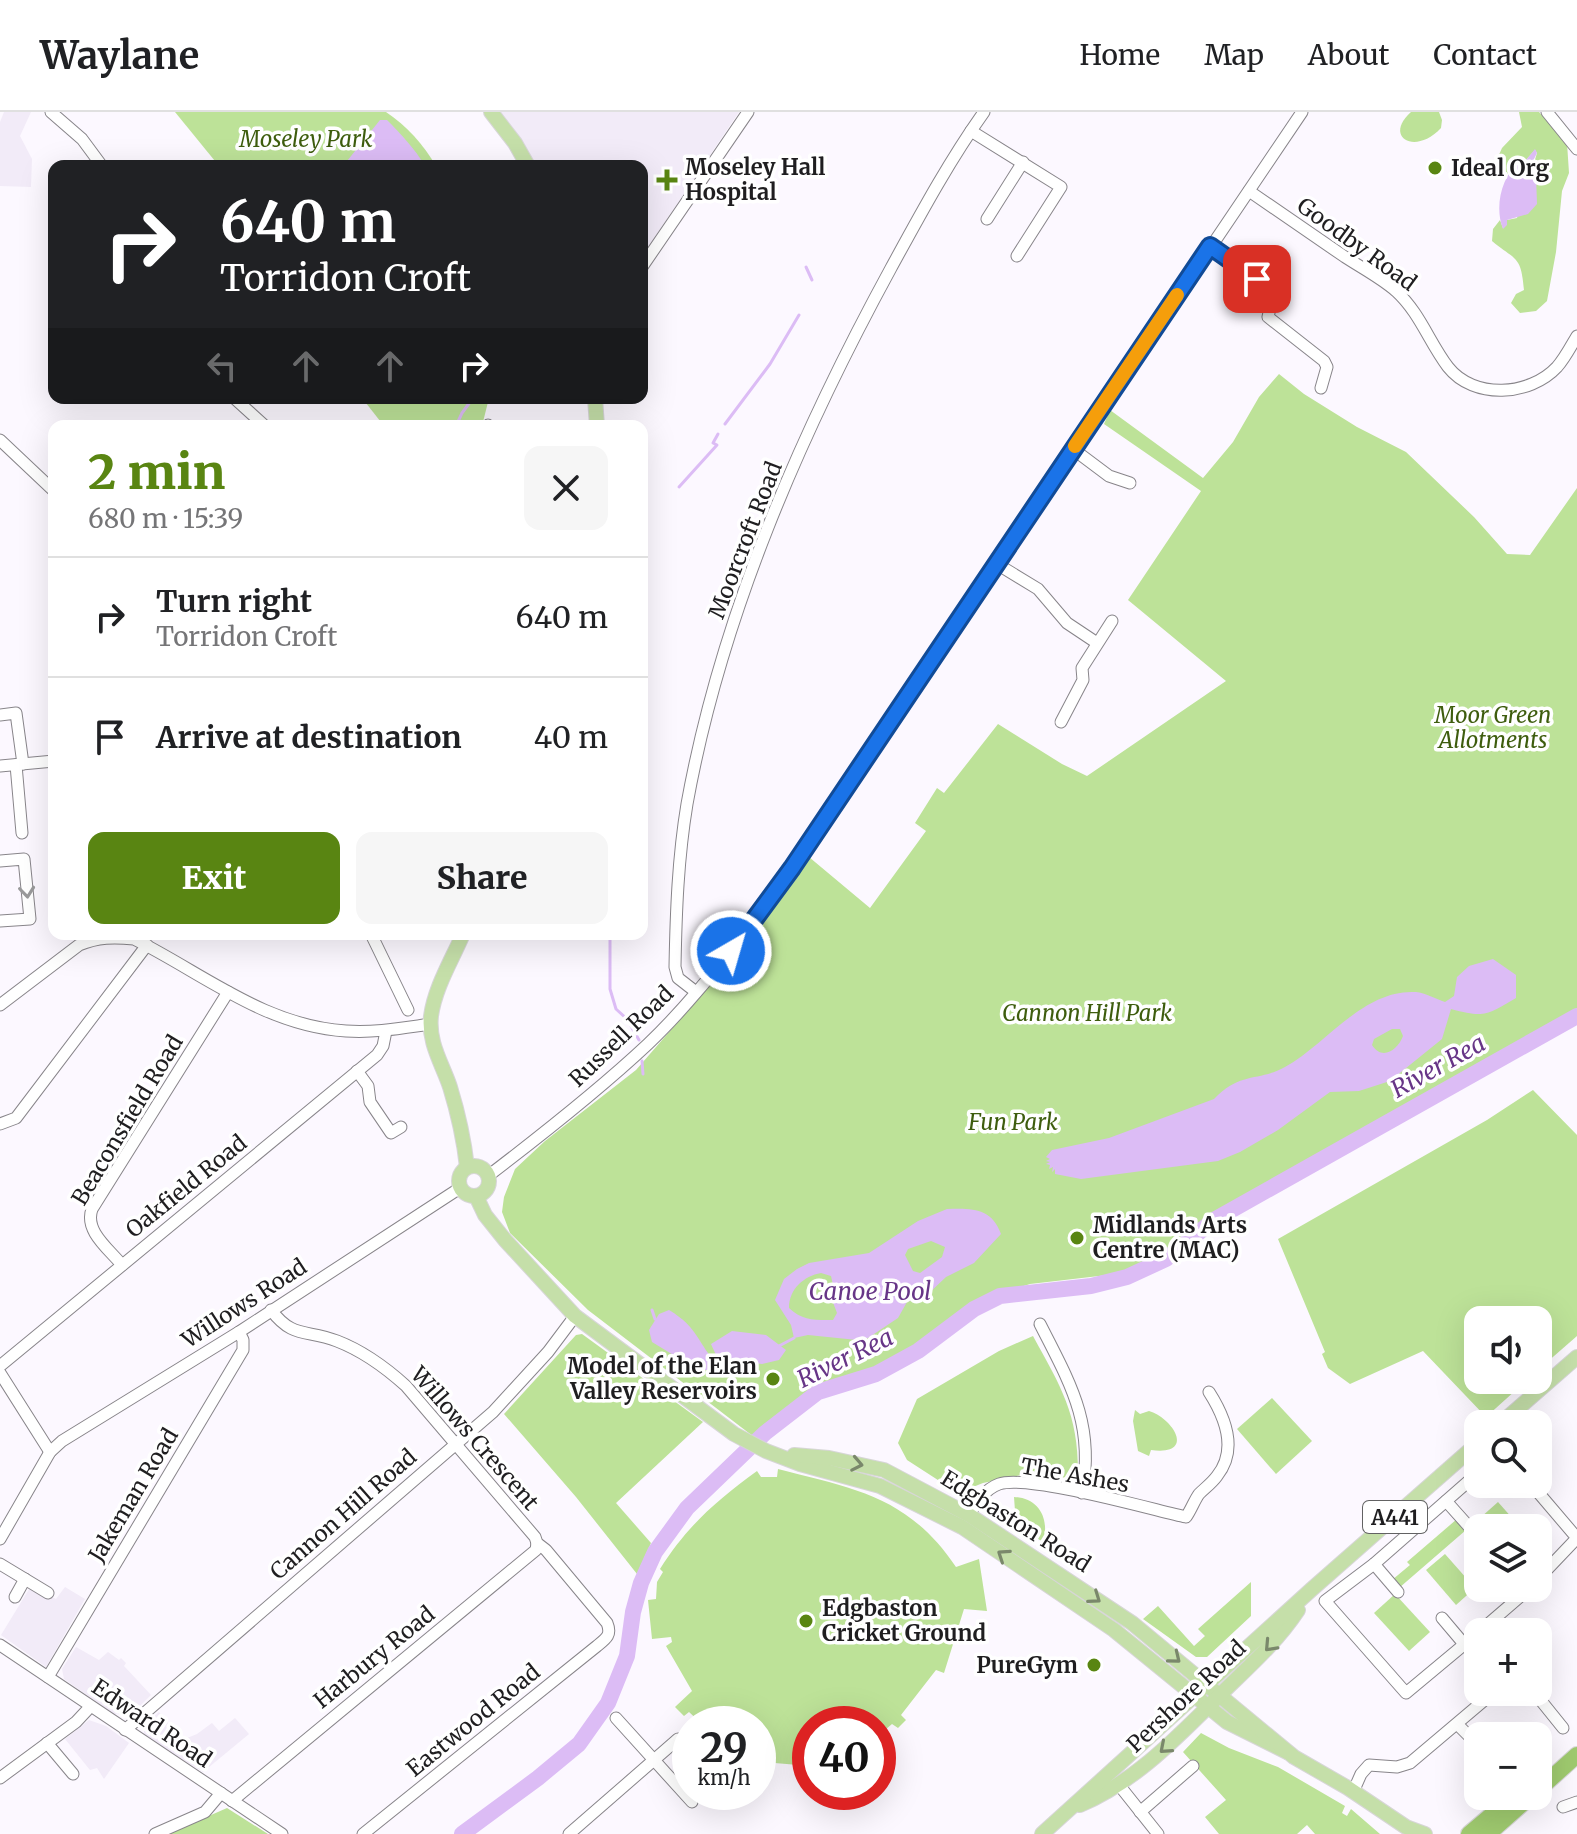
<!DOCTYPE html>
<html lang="en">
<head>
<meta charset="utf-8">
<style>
	:root { --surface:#fff; --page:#f6f6f6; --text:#202124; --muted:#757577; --line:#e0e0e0; --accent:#598512 }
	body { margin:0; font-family:Merriweather,serif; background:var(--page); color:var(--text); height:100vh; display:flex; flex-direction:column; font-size:30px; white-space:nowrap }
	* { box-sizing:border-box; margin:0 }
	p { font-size:26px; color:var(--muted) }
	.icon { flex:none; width:44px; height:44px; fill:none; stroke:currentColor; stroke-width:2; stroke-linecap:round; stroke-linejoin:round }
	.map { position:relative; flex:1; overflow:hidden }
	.drawer { position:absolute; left:48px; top:308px; width:600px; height:520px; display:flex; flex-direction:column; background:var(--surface); border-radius:16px; box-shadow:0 8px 32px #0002 }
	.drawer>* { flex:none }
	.hud { position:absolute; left:48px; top:48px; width:600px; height:244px; border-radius:16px; box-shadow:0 8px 32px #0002; background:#202124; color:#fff; overflow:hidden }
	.controls { position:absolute; left:1464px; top:1194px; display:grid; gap:16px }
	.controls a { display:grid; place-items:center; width:88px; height:88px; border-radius:16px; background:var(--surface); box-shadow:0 8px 32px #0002; font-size:40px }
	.speed { position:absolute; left:672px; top:1594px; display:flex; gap:16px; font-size:40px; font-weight:700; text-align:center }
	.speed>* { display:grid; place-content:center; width:104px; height:104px; border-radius:50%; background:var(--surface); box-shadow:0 8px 32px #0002; line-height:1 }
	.speed small { font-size:20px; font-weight:400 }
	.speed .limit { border:12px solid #d22; background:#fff; color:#111 }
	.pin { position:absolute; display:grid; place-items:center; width:68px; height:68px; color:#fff; margin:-34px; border-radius:16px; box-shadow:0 4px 12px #0006 }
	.me { position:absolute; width:88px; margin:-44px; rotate:38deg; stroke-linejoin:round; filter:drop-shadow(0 0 6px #0008) }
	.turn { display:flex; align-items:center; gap:28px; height:168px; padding:0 40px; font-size:36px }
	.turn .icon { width:104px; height:104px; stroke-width:2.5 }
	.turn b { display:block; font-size:56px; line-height:68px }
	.lanes { display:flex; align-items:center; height:76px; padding:0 40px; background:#0003; justify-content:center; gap:40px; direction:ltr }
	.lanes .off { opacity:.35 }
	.round { display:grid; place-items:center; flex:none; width:84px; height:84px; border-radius:16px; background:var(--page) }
	.summary { display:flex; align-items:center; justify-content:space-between; height:136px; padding:0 40px }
	h1 { font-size:48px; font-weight:800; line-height:60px; color:var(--accent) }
	.primary-button { display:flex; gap:16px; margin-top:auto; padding:16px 40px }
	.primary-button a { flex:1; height:92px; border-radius:16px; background:var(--accent); color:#fff; font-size:32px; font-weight:800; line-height:92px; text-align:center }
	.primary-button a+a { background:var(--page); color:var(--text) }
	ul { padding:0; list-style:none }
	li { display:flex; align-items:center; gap:24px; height:120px; padding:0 40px; border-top:2px solid var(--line) }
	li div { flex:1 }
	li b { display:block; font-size:30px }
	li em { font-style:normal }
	header { display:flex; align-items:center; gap:48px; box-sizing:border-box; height:112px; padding:0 40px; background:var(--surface); border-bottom:2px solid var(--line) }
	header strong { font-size:38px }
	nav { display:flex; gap:44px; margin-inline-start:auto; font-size:28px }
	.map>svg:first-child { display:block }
	.built { fill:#f2ebf8 }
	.green { fill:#bde298 }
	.water { fill:#dcbcf5; fill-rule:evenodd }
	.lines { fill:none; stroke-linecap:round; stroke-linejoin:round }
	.stream { stroke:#dcbcf5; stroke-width:3 }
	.river { stroke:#dcbcf5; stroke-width:16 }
	.minor-casing { stroke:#88858a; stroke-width:13 }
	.major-casing { stroke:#d7d6d7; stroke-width:16 }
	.highway-casing { stroke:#d7d6d7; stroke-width:18 }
	.minor { stroke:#fff; stroke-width:11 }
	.major { stroke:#c5dfa9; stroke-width:14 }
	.highway { stroke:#9fca6f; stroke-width:16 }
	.oneway { stroke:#9a9a9b }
	.oneway2 { stroke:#7a886b }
	.route-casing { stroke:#114b97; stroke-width:20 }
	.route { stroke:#1a73e8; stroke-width:14 }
	.slow { stroke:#f59e0b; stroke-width:14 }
	.poi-dot { fill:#598512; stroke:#fff; stroke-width:3 }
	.labels { text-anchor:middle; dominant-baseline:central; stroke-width:7; stroke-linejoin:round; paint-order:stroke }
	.shield { fill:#fff; stroke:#626263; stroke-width:2 }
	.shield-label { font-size:20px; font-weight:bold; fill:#1f1e20 }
	.park-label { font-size:22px; font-style:italic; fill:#3e5d0e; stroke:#fff }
	.poi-label { font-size:22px; font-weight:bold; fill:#1f1e20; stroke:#fff; text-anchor:start }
	.street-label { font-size:22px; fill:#1f1e20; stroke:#fff }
	.water-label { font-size:24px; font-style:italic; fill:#673587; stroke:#fff }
</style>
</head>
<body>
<header>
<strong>Waylane</strong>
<nav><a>Home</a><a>Map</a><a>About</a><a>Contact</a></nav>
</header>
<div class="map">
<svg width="1577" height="1722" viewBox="0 0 1577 1722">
	<rect width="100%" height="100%" fill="#fcf8ff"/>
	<g class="built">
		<path d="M4,0H31L20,24L32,47L31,75L0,74V10Z"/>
		<path d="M499,0H739L642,144V54H537Z"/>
		<path d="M31,1474L56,1487L65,1475L85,1487L46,1555L1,1523Z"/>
		<path d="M76,1535L99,1548L108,1540L119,1548L121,1546L126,1551L124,1554L151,1583L131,1603L114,1602L64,1567L62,1557Z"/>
		<path d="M159,1600L182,1628L197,1622L212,1611L219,1619L235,1606L249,1622L203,1660L143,1624L146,1611Z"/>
		<path d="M89,1608L106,1614L129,1631L104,1667L97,1656L90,1658L65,1627Z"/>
	</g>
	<g class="green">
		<path d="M175,0H386C407,14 423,32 436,54H219Z"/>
		<path d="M1411,0H1439L1442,8L1441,16C1415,44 1383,25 1411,0Z"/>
		<path d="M1519,0H1539L1567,31L1569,61L1562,79L1556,140L1547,189L1536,199L1520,201L1511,191L1516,182L1524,178C1521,143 1516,149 1492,129L1493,117L1500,108L1503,116L1507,108L1517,106L1537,41L1535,38L1526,48L1519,49L1507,62L1498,45L1502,36L1522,15Z"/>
		<path d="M1279,262L1304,282L1357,315L1406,340L1474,405L1507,442L1530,443L1577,376V896L1210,1104L1160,1144L1125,1161L1030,1172L989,1185L955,1209L876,1257L815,1277L754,1325L588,1198L510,1121L502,1100L504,1085L515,1057L545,1029L636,958L730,850L809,745L870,796L926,719L915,711L937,676L944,681L998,612L1062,652L1087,664L1226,569L1128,488L1201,379L1104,312L1110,298L1203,366L1233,330L1259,285Z"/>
		<path d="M362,286H489L482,314H384Z"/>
		<path d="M1533,978L1577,1023V1224L1538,1258V1208H1478V1268H1527L1486,1305L1423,1239L1350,1272L1328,1256L1322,1242L1325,1240L1278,1127L1487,1008Z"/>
		<path d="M582,1222L703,1310L616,1391L651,1431L637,1462L576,1385L504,1302L576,1223Z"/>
		<path d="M1033,1224C1062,1277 1079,1303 1078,1366L1067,1373L1021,1363L983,1371L958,1381L907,1348L898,1331L917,1287L999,1239Z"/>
		<path d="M1272,1286L1312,1329L1276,1362L1237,1317Z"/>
		<path d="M1135,1298L1140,1302L1149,1299C1173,1306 1197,1344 1151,1338L1149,1344L1138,1339L1133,1309Z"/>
		<path d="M778,1357C855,1377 908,1384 956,1455L979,1447L987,1499L964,1497L944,1561L936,1558L901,1603L906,1608L898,1616L892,1612L878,1624V1612H810V1654L763,1650L758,1657V1612H702L689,1600L684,1604L675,1595L692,1579L666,1534L672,1530L671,1525L652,1527L648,1488L656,1487L657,1470L663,1460L660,1457C687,1414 716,1389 757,1359L761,1365H777Z"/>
		<path d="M1014,1385C1039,1386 1050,1407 1043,1430L1011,1410L1015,1399Z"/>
		<path d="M1498,1390L1521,1416H1478V1422L1471,1414Z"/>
		<path d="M1457,1407L1466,1418L1399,1476L1392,1468L1410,1453L1407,1450Z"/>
		<path d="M1445,1442L1475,1476L1456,1493L1426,1458Z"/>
		<path d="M1251,1470V1504L1207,1545H1196L1143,1507L1158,1494L1194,1534L1205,1524L1198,1517Z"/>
		<path d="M1395,1482L1430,1520L1409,1539L1374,1501Z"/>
		<path d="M1201,1621L1229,1636L1278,1655L1345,1694L1342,1701L1347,1704L1351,1697L1380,1722H1315L1307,1713L1297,1722H1219L1205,1705L1226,1688L1183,1640Z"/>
		<path d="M227,1696L268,1722H168Z"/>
	</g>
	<g class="water">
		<path d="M380,8H387C401,22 415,37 425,54H343Z"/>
		<path d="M1535,37L1537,41L1530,55L1536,63L1537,92L1528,102L1507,108V113L1503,117C1494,94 1502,65 1519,49L1526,48Z"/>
		<path d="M1493,847L1516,863V886C1487,903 1485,906 1451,897L1442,927L1390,969L1359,979L1330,980L1278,1018L1240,1040L1218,1049L1081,1067L1055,1062V1057L1052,1060L1053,1055L1049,1057L1050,1053L1046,1052L1050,1050L1046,1049L1050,1047L1046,1045L1052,1038L1109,1026L1214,987C1241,959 1258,970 1285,955C1327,932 1363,877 1416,880C1425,881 1436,887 1445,890L1454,884L1457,865L1469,854ZM1392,917H1400L1403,924C1398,938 1382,949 1372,933L1374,927Z"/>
		<path d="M947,1097C972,1096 992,1096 1001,1122L974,1151L946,1165L927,1183L907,1190L898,1206L868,1226L857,1228L808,1223L794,1226L791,1213L775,1188L784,1167L797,1157L809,1151L869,1141L918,1109ZM931,1129L945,1135L942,1145L920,1161L913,1159L905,1143L908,1137ZM821,1161L831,1164L833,1173L831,1185L837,1201L833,1208C815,1208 803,1209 789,1196C789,1177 804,1164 821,1161Z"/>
		<path d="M669,1198C699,1216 697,1231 718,1253L708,1258H698L652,1230L649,1218L659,1202Z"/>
		<path d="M732,1219L766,1223L786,1238L779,1248L762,1252L744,1250L733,1252L716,1243L711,1232Z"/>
	</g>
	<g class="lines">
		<g class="stream">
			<path d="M806,155L812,168"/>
			<path d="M725,312L770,252L799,203"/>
			<path d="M456,314L462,301L473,286"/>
			<path d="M679,375L717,333L713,331L718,322"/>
			<path d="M610,822V877L616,897L627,907L639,928"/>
			<path d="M642,949L643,962"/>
			<path d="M652,1198L655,1207"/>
			<path d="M779,1234L794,1226"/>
			<path d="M718,1253L722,1248"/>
		</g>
		<path class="river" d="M462,1722L538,1666L579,1632L608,1591L627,1544L633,1500L641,1471L655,1440L687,1396L765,1321L818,1280L876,1262L918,1239L974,1197L1000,1184L1091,1174L1127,1165L1166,1147L1214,1108L1577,904"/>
		<defs>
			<g id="minor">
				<path d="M51,0L82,27L102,54"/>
				<path d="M1547,0L1577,37"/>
				<path d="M971,19L1061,75L1017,144"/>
				<path d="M1249,79C1281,101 1313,123 1345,145C1362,156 1381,166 1396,179C1420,201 1429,230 1448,255C1474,288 1530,284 1557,255C1565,246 1571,234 1577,224"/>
				<path d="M987,107L1023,50"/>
				<path d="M1210,134L1280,183L1270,196L1268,205L1324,249L1327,255L1321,276"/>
				<path d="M642,155L748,0"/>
				<path d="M234,286L265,314"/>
				<path d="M488,314V313"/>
				<path d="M0,328L54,379"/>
				<path d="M1073,337L1109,364L1130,371"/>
				<path d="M997,452L1038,477L1067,511L1097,531"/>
				<path d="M0,603L16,601L23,652"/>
				<path d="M1061,610L1083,568L1082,556L1112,509"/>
				<path d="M16,653L22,721"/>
				<path d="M0,654L54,649"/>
				<path d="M0,749L24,747L30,807L0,809"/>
				<path d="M371,822L408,898"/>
				<path d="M696,880L678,866L675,855C676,800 678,746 687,692C721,504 800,323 891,156C920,103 949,49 984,0"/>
				<path d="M0,893L79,833C98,825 114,825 134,827C204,862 265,914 346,919C375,921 402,916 431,912"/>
				<path d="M357,959L368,974L370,990L391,1021L401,1015"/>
				<path d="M0,1012L16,1006L147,833"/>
				<path d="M488,1064C543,1022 598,979 648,932C691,891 727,843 764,797L1302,0"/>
				<path d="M122,1153C109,1137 84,1119 92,1097L228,880"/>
				<path d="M271,1198C293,1227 306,1217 337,1229C363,1239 385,1255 406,1274L535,1425L537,1431L546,1438L607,1511C612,1523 606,1527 597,1534L363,1722"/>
				<path d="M1040,1212C1070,1271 1095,1312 1082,1381"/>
				<path d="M0,1254L377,943L383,934L386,919"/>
				<path d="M0,1261L50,1340"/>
				<path d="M1478,1361L1374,1452L1325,1489L1406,1581L1478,1521"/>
				<path d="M1531,1372L1577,1426L1538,1467"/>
				<path d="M1446,1389L1471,1417"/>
				<path d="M969,1403C976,1391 985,1377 999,1372C1028,1362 1150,1397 1186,1405C1191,1398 1194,1389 1199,1382C1205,1376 1212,1371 1217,1364C1238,1338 1225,1305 1209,1280"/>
				<path d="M0,1427L50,1340L62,1329L239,1220L460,1076"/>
				<path d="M0,1452L48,1481"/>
				<path d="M1374,1452L1398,1480"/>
				<path d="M15,1485L25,1467"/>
				<path d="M1442,1506L1464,1532"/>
				<path d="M1479,1520L1530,1476"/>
				<path d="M0,1533L282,1722"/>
				<path d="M48,1565L243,1238V1228L239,1220"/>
				<path d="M1534,1580L1563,1616"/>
				<path d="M616,1606L692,1690"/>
				<path d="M1458,1613L1478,1633"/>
				<path d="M125,1618L493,1300L548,1240L575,1204"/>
				<path d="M47,1631L73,1662"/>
				<path d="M0,1666L76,1610L90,1595"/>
				<path d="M1119,1673L1158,1722"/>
				<path d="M1353,1680L1361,1662L1369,1653L1397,1655L1410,1651L1494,1580"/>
				<path d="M232,1689L536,1438L537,1431"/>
				<path d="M1563,1695L1577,1690"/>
				<path d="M1140,1700L1193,1654"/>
				<path d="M155,1722L205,1700L221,1681"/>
				<path d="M569,1722L678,1627"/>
			</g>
			<g id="major">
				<path d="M491,0L515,31L528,54"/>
				<path d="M595,286L597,314"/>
				<path d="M463,822C452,848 435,875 431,904C428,931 442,951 450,975C458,1001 464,1028 467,1055"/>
				<circle cx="474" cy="1069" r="15"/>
				<path d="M476,1084L485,1103L505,1128L575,1204L734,1322L766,1339L800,1352L880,1374L962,1415L1114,1518L1227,1610L1287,1640"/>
				<path d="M1500,1312L1577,1245"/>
				<path d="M794,1343L829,1346L884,1358L969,1403L1132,1511L1294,1645L1348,1676L1406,1715L1425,1722"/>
				<path d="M1080,1693C1139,1668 1183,1619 1228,1575C1254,1550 1278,1528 1298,1498"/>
				<path d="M1042,1722L1312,1477L1478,1331"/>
			</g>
			<g id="highway">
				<path d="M1538,1678L1577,1643"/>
				<path d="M1469,1722L1514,1684"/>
				<path d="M1488,1722L1531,1684"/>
			</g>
		</defs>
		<use href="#minor" class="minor-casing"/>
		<use href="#major" class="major-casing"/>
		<use href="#highway" class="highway-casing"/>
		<use href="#minor" class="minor"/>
		<use href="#major" class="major"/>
		<use href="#highway" class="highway"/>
	</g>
	<defs><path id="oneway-chevron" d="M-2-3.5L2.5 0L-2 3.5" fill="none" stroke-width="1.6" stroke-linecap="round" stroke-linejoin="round" transform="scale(2)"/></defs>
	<use class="oneway" href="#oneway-chevron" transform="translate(27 780) rotate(84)"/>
	<g class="oneway2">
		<use href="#oneway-chevron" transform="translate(857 1352) rotate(11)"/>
		<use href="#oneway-chevron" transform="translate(1003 1443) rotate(-146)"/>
		<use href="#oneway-chevron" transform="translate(1095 1486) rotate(35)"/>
		<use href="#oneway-chevron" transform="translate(1270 1534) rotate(133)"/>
		<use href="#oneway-chevron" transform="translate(1175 1546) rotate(39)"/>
		<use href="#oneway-chevron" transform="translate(1165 1636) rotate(139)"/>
	</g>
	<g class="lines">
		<defs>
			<path id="route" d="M731,839L792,756L1210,134L1257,167"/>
		</defs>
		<use href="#route" class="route-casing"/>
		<use href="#route" class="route"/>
		<path class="slow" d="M1075,334L1177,183"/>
	</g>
	<g class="poi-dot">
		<circle cx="1435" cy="56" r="8"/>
		<path d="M663 56h8v8h8v8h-8v8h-8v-8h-8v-8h8z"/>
		<circle cx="1077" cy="1126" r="8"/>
		<circle cx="773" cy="1267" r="8"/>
		<circle cx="806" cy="1509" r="8"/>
		<circle cx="1094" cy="1553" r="8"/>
	</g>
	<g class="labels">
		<rect class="shield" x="1363" y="1389" width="64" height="32" rx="6"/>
		<g class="shield-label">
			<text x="1395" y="1405">A441</text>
		</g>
		<g class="park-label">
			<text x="306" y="27">Moseley Park</text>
			<text x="1493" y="603">Moor Green<tspan x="1493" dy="25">Allotments</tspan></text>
			<text x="1087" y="901">Cannon Hill Park</text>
			<text x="1013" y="1010">Fun Park</text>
		</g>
		<g class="poi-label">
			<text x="685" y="55">Moseley Hall<tspan x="685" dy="25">Hospital</tspan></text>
			<text x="1451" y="56">Ideal Org</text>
			<text x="1093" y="1113">Midlands Arts<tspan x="1093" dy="25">Centre (MAC)</tspan></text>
			<text x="757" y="1254" text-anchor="end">Model of the Elan<tspan x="757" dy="25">Valley Reservoirs</tspan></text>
			<text x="822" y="1496">Edgbaston<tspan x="822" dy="25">Cricket Ground</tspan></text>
			<text x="1078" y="1553" text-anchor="end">PureGym</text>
		</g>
		<g class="street-label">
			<text transform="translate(1357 132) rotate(36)">Goodby Road</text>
			<text transform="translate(745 428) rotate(-69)">Moorcroft Road</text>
			<text transform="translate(621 924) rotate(-44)">Russell Road</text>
			<text transform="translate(127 1008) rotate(-59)">Beaconsfield Road</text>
			<text transform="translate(186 1074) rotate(-39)">Oakfield Road</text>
			<text transform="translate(244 1191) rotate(-33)">Willows Road</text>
			<text transform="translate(475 1326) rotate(49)">Willows Crescent</text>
			<text transform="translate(1075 1363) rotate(10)">The Ashes</text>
			<text transform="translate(133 1383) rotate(-59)">Jakeman Road</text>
			<text transform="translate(343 1402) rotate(-41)">Cannon Hill Road</text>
			<text transform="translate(1016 1409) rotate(32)">Edgbaston Road</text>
			<text transform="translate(374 1545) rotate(-39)">Harbury Road</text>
			<text transform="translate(1186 1584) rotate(-43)">Pershore Road</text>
			<text transform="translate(473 1608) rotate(-39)">Eastwood Road</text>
			<text transform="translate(152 1611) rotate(34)">Edward Road</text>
		</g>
		<g class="water-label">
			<text transform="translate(1438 954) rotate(-29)">River Rea</text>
			<text x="870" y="1179">Canoe Pool</text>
			<text transform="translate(845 1246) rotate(-26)">River Rea</text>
		</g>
	</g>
</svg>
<div class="controls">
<a><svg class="icon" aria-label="sound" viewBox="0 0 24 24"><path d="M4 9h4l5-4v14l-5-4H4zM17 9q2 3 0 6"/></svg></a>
<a><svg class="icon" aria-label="search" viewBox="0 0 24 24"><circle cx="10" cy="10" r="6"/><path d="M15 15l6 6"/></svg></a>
<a><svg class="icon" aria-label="layers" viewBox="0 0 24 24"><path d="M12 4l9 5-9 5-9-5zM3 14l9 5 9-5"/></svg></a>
<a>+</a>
<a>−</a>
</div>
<div class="speed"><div>29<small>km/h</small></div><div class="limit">40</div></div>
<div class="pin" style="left:1257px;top:167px;background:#d93025"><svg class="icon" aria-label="arrive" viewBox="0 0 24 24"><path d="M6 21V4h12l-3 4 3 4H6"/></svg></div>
<svg class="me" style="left:731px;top:839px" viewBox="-20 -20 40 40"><circle r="17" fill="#1a73e8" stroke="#fff" stroke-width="3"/><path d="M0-11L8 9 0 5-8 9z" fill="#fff"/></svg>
<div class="hud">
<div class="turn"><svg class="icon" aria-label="right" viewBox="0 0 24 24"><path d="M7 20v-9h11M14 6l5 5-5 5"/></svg><div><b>640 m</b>Torridon Croft</div></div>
<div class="lanes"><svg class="icon off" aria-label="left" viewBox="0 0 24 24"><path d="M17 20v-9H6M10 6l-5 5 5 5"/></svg><svg class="icon off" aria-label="ahead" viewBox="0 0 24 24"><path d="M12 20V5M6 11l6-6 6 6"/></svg><svg class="icon off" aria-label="ahead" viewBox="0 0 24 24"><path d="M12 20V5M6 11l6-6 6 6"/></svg><svg class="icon" aria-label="right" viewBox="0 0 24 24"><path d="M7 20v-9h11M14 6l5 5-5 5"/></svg></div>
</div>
<section class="drawer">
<div class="summary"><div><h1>2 min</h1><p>680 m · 15:39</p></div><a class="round"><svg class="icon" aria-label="close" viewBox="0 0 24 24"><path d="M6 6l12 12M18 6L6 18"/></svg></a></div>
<ul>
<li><svg class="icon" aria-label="right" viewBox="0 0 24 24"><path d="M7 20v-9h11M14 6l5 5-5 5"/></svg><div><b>Turn right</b><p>Torridon Croft</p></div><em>640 m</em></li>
<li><svg class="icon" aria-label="arrive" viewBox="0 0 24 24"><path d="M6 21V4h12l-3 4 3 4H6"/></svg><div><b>Arrive at destination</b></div><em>40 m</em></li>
</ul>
<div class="primary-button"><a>Exit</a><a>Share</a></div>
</section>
</div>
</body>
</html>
